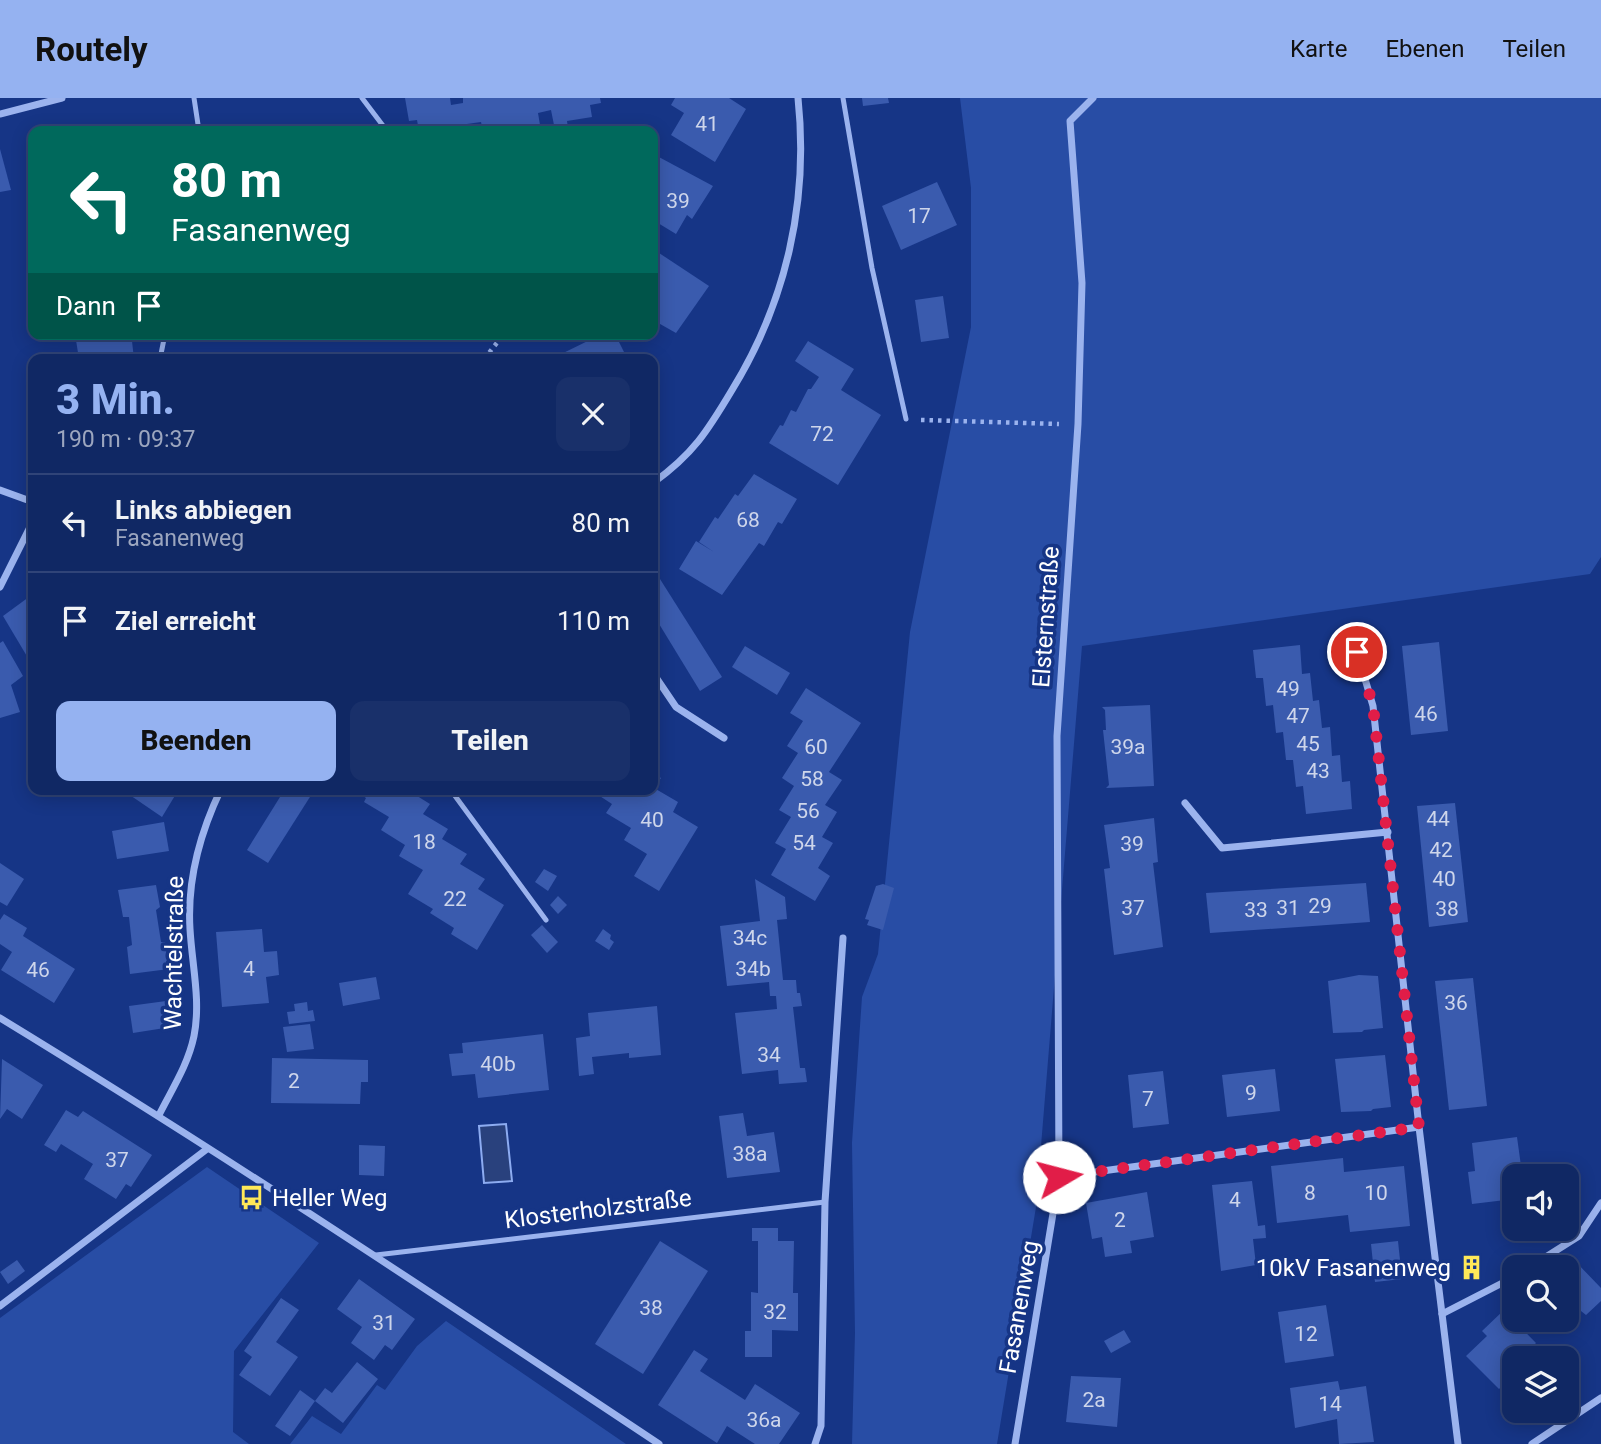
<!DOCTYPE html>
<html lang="de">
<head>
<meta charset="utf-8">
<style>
	:root { --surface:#102864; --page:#19306a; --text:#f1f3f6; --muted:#9ca6bf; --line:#304478; --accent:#95b2f1 }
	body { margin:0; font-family:Roboto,sans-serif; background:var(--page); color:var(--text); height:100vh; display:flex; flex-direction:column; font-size:26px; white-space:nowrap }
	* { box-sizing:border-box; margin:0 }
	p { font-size:23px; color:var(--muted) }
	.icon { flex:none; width:38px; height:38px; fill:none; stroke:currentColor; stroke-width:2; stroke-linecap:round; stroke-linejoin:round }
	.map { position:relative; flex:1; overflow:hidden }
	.panel { position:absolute; left:28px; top:256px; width:630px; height:441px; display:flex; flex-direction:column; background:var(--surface); border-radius:14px; box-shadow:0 4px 18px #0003,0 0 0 2px var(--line) }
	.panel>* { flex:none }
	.guide { position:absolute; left:28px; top:28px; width:630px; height:214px; border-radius:14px; box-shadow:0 4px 18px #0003,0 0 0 2px var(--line); background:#00695c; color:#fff; overflow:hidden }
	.tools { position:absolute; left:1502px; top:1066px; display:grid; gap:14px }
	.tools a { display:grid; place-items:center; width:77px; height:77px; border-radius:14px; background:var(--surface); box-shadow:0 4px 18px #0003,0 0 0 2px var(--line); font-size:35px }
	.pin { position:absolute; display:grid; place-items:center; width:60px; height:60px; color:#fff; margin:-30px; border:4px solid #fff; border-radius:50%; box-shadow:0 2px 7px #0007 }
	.me { position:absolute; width:77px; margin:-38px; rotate:82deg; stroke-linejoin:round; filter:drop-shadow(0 0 5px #0008) }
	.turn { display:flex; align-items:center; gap:24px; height:147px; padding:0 28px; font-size:32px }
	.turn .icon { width:91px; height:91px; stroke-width:2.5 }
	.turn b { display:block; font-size:49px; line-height:60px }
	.then { display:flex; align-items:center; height:66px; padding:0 28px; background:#0003; gap:14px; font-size:26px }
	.round { display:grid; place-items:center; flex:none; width:74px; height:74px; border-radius:14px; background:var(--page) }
	.headline { display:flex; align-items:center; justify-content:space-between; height:119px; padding:0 28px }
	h1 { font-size:42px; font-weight:800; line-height:52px; color:var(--accent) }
	.action { display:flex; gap:14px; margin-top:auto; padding:14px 28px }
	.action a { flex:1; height:80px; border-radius:14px; background:var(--accent); color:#111; font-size:28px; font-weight:800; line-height:80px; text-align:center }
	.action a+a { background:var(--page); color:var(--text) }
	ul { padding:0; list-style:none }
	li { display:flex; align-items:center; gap:21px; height:98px; padding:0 28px; border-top:2px solid var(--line) }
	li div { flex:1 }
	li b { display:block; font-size:26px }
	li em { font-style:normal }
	header { display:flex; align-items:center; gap:42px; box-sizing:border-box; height:98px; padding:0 35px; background:var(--accent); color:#111 }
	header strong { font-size:33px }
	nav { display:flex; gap:38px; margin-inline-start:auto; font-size:24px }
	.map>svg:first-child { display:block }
	.green { fill:#284da5 }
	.water { fill:#29417d; stroke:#8dacf1; stroke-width:2 }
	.building { fill:#3a5bae }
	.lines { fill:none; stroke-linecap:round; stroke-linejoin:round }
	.path { stroke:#9bb3ee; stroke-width:4.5; stroke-dasharray:3.5 5; stroke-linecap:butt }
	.lane { stroke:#9bb3ee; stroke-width:5 }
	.street { stroke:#9bb3ee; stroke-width:7 }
	.route { stroke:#e11d48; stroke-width:12; stroke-dasharray:0 21.6 }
	.labels { text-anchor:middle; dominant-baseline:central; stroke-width:7; stroke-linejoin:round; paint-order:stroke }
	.number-label { font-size:21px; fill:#ced6eb }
	.street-label { font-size:24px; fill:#fff; stroke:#163586 }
	.poi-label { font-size:24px; fill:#fff; stroke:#163586; text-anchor:start }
</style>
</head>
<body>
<header>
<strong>Routely</strong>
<nav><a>Karte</a><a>Ebenen</a><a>Teilen</a></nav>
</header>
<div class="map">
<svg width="1601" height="1346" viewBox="0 0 1601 1346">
	<rect width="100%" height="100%" fill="#163586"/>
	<g class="green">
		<path d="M960,0H1601V459L1590,476L1082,548L1036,1109L997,1346H852L855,1235L852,1045L862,899L878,856L910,534L971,229V90Z"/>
		<path d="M207,1069L319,1145L234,1253L233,1334L249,1346H0V1220Z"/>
		<path d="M446,1223L626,1346H290L312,1318L341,1336L377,1287L385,1292L417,1248Z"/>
	</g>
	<path class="water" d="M506,1026L512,1083L484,1085L479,1028Z"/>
	<g class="building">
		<path d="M405,0H450L451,7L463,5V0H600L601,5L590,7L592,19L567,23L568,30L555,32L551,12L538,15L541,33H483L481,24L467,26L468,33H419L417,22L409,23Z"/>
		<path d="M675,0H729L746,11L715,64L671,37L684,15L671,7Z"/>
		<path d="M862,0H888L889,5L863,8Z"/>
		<path d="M0,51L11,92L0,94Z"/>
		<path d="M657,58L713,88L692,121L687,117L676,136L653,122V65Z"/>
		<path d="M937,84L957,127L901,152L882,108Z"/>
		<path d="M653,151L709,188L676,235L653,222Z"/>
		<path d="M943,198L949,240L921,244L915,202Z"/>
		<path d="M75,236H136L137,243H132L134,261H79Z"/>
		<path d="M602,236H615L627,260L551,261Z"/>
		<path d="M808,243L854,271L841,292L881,317L838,387L769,345L780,327L783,328L791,312L796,314L808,291H811L819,279L795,263Z"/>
		<path d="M754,376L797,401L782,426L778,424L764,448L759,445L722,497L679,471L696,443L714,454L699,444L715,419L718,421L735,396L738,398Z"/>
		<path d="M653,470L722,579L700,593L653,516Z"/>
		<path d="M33,496V557L28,560L3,518Z"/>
		<path d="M3,543L23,578L11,587L20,614L0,620V545Z"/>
		<path d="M1439,544L1448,633L1411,637L1402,548Z"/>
		<path d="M1300,547L1302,576L1310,575L1313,603L1319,602L1322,630L1330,629L1332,658L1340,657L1342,684L1350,683L1352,711L1306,716L1303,688L1296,689L1293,662H1286L1283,634L1276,635L1273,607L1266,608L1263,580H1256L1253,552Z"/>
		<path d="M745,548L790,575L777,597L732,569Z"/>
		<path d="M806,590L861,625L829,674L842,682L825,707L837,714L822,739L833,745L818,770L830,778L815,803L771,777L786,751L775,745L791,719L779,712L794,688L782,680L798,655L787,648L803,623L790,615Z"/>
		<path d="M1150,607L1154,688L1106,690L1109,687L1103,632H1106L1105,612L1102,609Z"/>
		<path d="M653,675L661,680L654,690L678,704L673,714L698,729L659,793L634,778L647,756L624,742L631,730L606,715L612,706L589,691H653Z"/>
		<path d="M121,691H179L162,719Z"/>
		<path d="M285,691H315L268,765L247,752Z"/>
		<path d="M353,691H406L430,706L423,716L448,731L442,741L467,756L460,766L485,781L478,791L504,807L477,852L451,836L454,830L430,815L433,811L408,796L423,772L399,758L405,747L381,732L389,719L364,704L366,700Z"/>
		<path d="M1455,705L1468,824L1429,829L1417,708Z"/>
		<path d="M1154,720L1158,764L1153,765L1163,849L1114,857L1104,771L1110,770L1104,727Z"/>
		<path d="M164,724L169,753L117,761L112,733Z"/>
		<path d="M0,765L24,781L7,808L0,804Z"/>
		<path d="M544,771L557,778L548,793L535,784Z"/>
		<path d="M755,781L785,799L787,821L777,822L783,882H796L797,895H800L802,908L793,909L800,970H805L807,984L779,986L778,972L742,976L735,915L777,911L776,898H770L769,884L727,888L720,828L760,823Z"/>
		<path d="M1366,785L1370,824L1210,835L1206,795Z"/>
		<path d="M883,786L894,790L883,832L867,827L869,822L865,821L876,788Z"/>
		<path d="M156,787L160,809L156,812L161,844H165L169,871L130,876L127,849L132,847L129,819H123L118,792Z"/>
		<path d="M558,798L567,807L558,816L550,807Z"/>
		<path d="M4,816L27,830L23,838L75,871L54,905L1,872L12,854L0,846V822Z"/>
		<path d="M542,827L558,844L547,855L531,837Z"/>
		<path d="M262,831L264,854L277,853L279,877L266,879L269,905L222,909L216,834Z"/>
		<path d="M603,831L611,837L610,841L614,844L609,852L595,843Z"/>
		<path d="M1359,877L1378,878L1383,930L1364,932L1362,934L1333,935L1328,883Z"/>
		<path d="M376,879L380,901L343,908L339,885Z"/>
		<path d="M1473,880L1487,1008L1449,1012L1435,883Z"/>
		<path d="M166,903L171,929L133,935L129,908Z"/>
		<path d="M307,904L308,913L313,912L315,923L289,926L287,914L295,913L294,906Z"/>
		<path d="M657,908L661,957L629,960V955L592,959L594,976L579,978L576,940L590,938L588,915Z"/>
		<path d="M310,926L314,951L287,954L283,929Z"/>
		<path d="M543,936L549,992L478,1000L475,976L452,978L449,956L463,955L462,945Z"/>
		<path d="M1385,957L1391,1009L1373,1011L1371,1013L1341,1014L1335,961Z"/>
		<path d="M272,960L368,962V984H361L360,1006L271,1005Z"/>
		<path d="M2,961L43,987L22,1021L7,1011L0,1021Z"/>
		<path d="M1275,971L1280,1013L1227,1019L1222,977Z"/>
		<path d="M1163,973L1169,1026L1133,1030L1128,977Z"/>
		<path d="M66,1012L78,1019L83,1013L152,1057L131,1089L126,1086L116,1101L84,1081L93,1066L61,1046L56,1054L44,1047Z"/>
		<path d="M743,1015L747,1038L774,1034L780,1074L727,1080L719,1018Z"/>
		<path d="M1517,1039L1521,1068H1518L1519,1078H1514V1101L1472,1106L1468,1074L1475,1073L1472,1045Z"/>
		<path d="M359,1047L385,1048L384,1078L359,1077Z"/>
		<path d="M1343,1060L1344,1074L1404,1068L1410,1128L1350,1134L1348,1117L1277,1125L1271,1068Z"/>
		<path d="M1252,1083L1258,1128L1265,1127L1266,1140L1253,1141L1256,1167L1221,1173L1212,1087Z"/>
		<path d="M1147,1094L1154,1139L1130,1143L1132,1155L1105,1159L1102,1139L1092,1141L1086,1105Z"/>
		<path d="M752,1130H778V1143H794L793,1195H798V1233L772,1232V1259H745V1233H751V1194L758,1195V1143H752Z"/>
		<path d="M660,1143L708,1173L643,1276L595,1246Z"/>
		<path d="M1398,1143L1402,1181L1375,1184L1371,1146Z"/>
		<path d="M17,1162L25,1173L8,1186L0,1174Z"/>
		<path d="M1575,1163L1601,1190V1203L1586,1217L1581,1213L1561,1232L1550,1222H1566V1172Z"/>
		<path d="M359,1181L415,1221L392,1252L385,1247L374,1262L351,1245L362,1229L337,1211Z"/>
		<path d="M281,1200L299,1212L276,1244L298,1259L270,1298L239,1277L252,1259L244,1253Z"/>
		<path d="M1326,1207L1334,1258L1285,1265L1278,1214Z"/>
		<path d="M1504,1212L1536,1245L1521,1260H1514V1276L1499,1291L1466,1258L1487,1238L1482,1233Z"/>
		<path d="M1124,1232L1131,1244L1111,1255L1104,1243Z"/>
		<path d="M694,1252L708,1261L700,1273L745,1302L755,1286L800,1315L779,1346H755L727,1328L717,1345L658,1307Z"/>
		<path d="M357,1264L378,1281L343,1325L315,1303L290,1338L275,1328L300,1292L315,1303L325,1290L332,1295Z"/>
		<path d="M1071,1278L1121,1280L1117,1329L1066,1324Z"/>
		<path d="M1338,1283L1340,1292L1366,1288L1374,1344L1339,1346L1337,1321L1295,1330L1290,1290Z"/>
	</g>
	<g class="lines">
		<g class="path">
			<path d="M484,261L504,236"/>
			<path d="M921,322L1059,326"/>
		</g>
		<g class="lane">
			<path d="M194,0L199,33"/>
			<path d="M362,0L387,33"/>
			<path d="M843,0L872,170L906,321"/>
			<path d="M160,261L165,236"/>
			<path d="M450,691L546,822"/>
			<path d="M376,1157L825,1104"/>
		</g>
		<g class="street">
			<path d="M0,16L62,0"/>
			<path d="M653,385C693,356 707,334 732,292C786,204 809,104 798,0"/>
			<path d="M0,392L33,404"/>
			<path d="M0,489L33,423"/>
			<path d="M653,575L676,609L724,640"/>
			<path d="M1185,705L1222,750L1388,734"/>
			<path d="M0,920C223,1056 441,1201 659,1346"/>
			<path d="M159,1017C172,991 188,967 194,938C201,903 192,867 190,831C187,783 200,735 221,691"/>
			<path d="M1419,1029L1458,1346"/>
			<path d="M1059,1079L1419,1029L1373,608L1357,554"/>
			<path d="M1530,1169L1579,1138L1601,1105"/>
			<path d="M0,1208L207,1051"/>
			<path d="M1442,1216L1514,1179"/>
			<path d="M815,1346L821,1328L825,1104L843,840"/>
			<path d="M1015,1346L1059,1079L1057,638L1078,326L1082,185L1070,23L1093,0"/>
			<path d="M1532,1346L1601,1300"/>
		</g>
	</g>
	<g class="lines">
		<path class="route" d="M1059,1079L1419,1029L1373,608L1357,554"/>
	</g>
	<defs>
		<symbol id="bus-bare" viewBox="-9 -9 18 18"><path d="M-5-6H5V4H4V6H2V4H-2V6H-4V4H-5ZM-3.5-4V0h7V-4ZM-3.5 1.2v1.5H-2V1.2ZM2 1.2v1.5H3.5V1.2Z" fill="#ffe958" stroke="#163586" stroke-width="2.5" paint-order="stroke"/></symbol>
		<symbol id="building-bare" viewBox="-9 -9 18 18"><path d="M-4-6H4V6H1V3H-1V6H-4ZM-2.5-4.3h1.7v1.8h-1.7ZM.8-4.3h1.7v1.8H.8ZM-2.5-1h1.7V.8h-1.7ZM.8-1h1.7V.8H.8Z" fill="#ffe958" stroke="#163586" stroke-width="2.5" paint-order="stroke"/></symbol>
	</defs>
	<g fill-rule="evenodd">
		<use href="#bus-bare" x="234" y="1082" width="35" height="35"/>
		<use href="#building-bare" x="1454" y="1152" width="35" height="35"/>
	</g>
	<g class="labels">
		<g class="number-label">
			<text x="707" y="26">41</text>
			<text x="678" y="103">39</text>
			<text x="919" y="118">17</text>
			<text x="822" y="336">72</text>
			<text x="748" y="422">68</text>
			<text x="1288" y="591">49</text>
			<text x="1426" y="616">46</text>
			<text x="1298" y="618">47</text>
			<text x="1308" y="646">45</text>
			<text x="816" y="649">60</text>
			<text x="1128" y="649">39a</text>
			<text x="1318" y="673">43</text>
			<text x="812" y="681">58</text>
			<text x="808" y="713">56</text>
			<text x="1438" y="721">44</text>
			<text x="652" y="722">40</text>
			<text x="424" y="744">18</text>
			<text x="804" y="745">54</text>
			<text x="1132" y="746">39</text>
			<text x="1441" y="752">42</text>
			<text x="1444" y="781">40</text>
			<text x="455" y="801">22</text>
			<text x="1320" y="808">29</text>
			<text x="1133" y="810">37</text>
			<text x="1288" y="810">31</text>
			<text x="1447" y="811">38</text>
			<text x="1256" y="812">33</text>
			<text x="750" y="840">34c</text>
			<text x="249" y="871">4</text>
			<text x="753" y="871">34b</text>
			<text x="38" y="872">46</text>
			<text x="1456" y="905">36</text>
			<text x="769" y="957">34</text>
			<text x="498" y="966">40b</text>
			<text x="294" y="983">2</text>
			<text x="1251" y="995">9</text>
			<text x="1148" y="1001">7</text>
			<text x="750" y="1056">38a</text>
			<text x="117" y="1062">37</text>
			<text x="1310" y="1095">8</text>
			<text x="1376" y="1095">10</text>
			<text x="1235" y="1102">4</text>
			<text x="1120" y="1122">2</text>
			<text x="651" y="1210">38</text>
			<text x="775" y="1214">32</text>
			<text x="384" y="1225">31</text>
			<text x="1306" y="1236">12</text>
			<text x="1094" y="1302">2a</text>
			<text x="1330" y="1306">14</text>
			<text x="764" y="1322">36a</text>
		</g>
		<g class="street-label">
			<text transform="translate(1046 519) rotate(-86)">Elsternstraße</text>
			<text transform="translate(174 855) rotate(-89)">Wachtelstraße</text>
			<text transform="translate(598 1111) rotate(-7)">Klosterholzstraße</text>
			<text transform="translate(1019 1209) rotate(-80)">Fasanenweg</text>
		</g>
		<g class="poi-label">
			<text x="272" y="1100">Heller Weg</text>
			<text x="1451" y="1170" text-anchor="end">10kV Fasanenweg</text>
		</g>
	</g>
</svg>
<div class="tools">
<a><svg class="icon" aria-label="sound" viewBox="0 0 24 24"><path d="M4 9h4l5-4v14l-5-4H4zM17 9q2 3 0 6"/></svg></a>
<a><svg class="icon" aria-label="search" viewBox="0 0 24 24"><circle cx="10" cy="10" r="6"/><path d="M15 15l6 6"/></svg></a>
<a><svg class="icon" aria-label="layers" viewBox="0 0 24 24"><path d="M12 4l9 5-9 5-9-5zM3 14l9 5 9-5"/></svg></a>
</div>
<div class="pin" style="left:1357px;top:554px;background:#d93025"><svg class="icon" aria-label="arrive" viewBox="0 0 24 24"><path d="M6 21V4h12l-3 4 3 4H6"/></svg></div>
<svg class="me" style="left:1059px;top:1079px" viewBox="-20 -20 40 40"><circle r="19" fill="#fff"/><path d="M0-13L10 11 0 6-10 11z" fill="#e11d48"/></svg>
<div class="guide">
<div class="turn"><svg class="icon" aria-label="left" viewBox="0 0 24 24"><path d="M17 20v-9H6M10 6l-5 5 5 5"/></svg><div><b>80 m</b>Fasanenweg</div></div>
<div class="then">Dann<svg class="icon" aria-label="arrive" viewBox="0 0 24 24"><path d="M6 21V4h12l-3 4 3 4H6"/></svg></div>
</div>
<section class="panel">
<div class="headline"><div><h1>3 Min.</h1><p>190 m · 09:37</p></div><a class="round"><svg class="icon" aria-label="close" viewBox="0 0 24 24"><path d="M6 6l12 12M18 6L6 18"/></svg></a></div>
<ul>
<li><svg class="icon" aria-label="left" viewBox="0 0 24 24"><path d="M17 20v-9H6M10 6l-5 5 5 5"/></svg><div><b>Links abbiegen</b><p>Fasanenweg</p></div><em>80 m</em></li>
<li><svg class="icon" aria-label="arrive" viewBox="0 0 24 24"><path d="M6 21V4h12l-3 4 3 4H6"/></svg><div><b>Ziel erreicht</b></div><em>110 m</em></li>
</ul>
<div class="action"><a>Beenden</a><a>Teilen</a></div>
</section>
</div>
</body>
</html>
